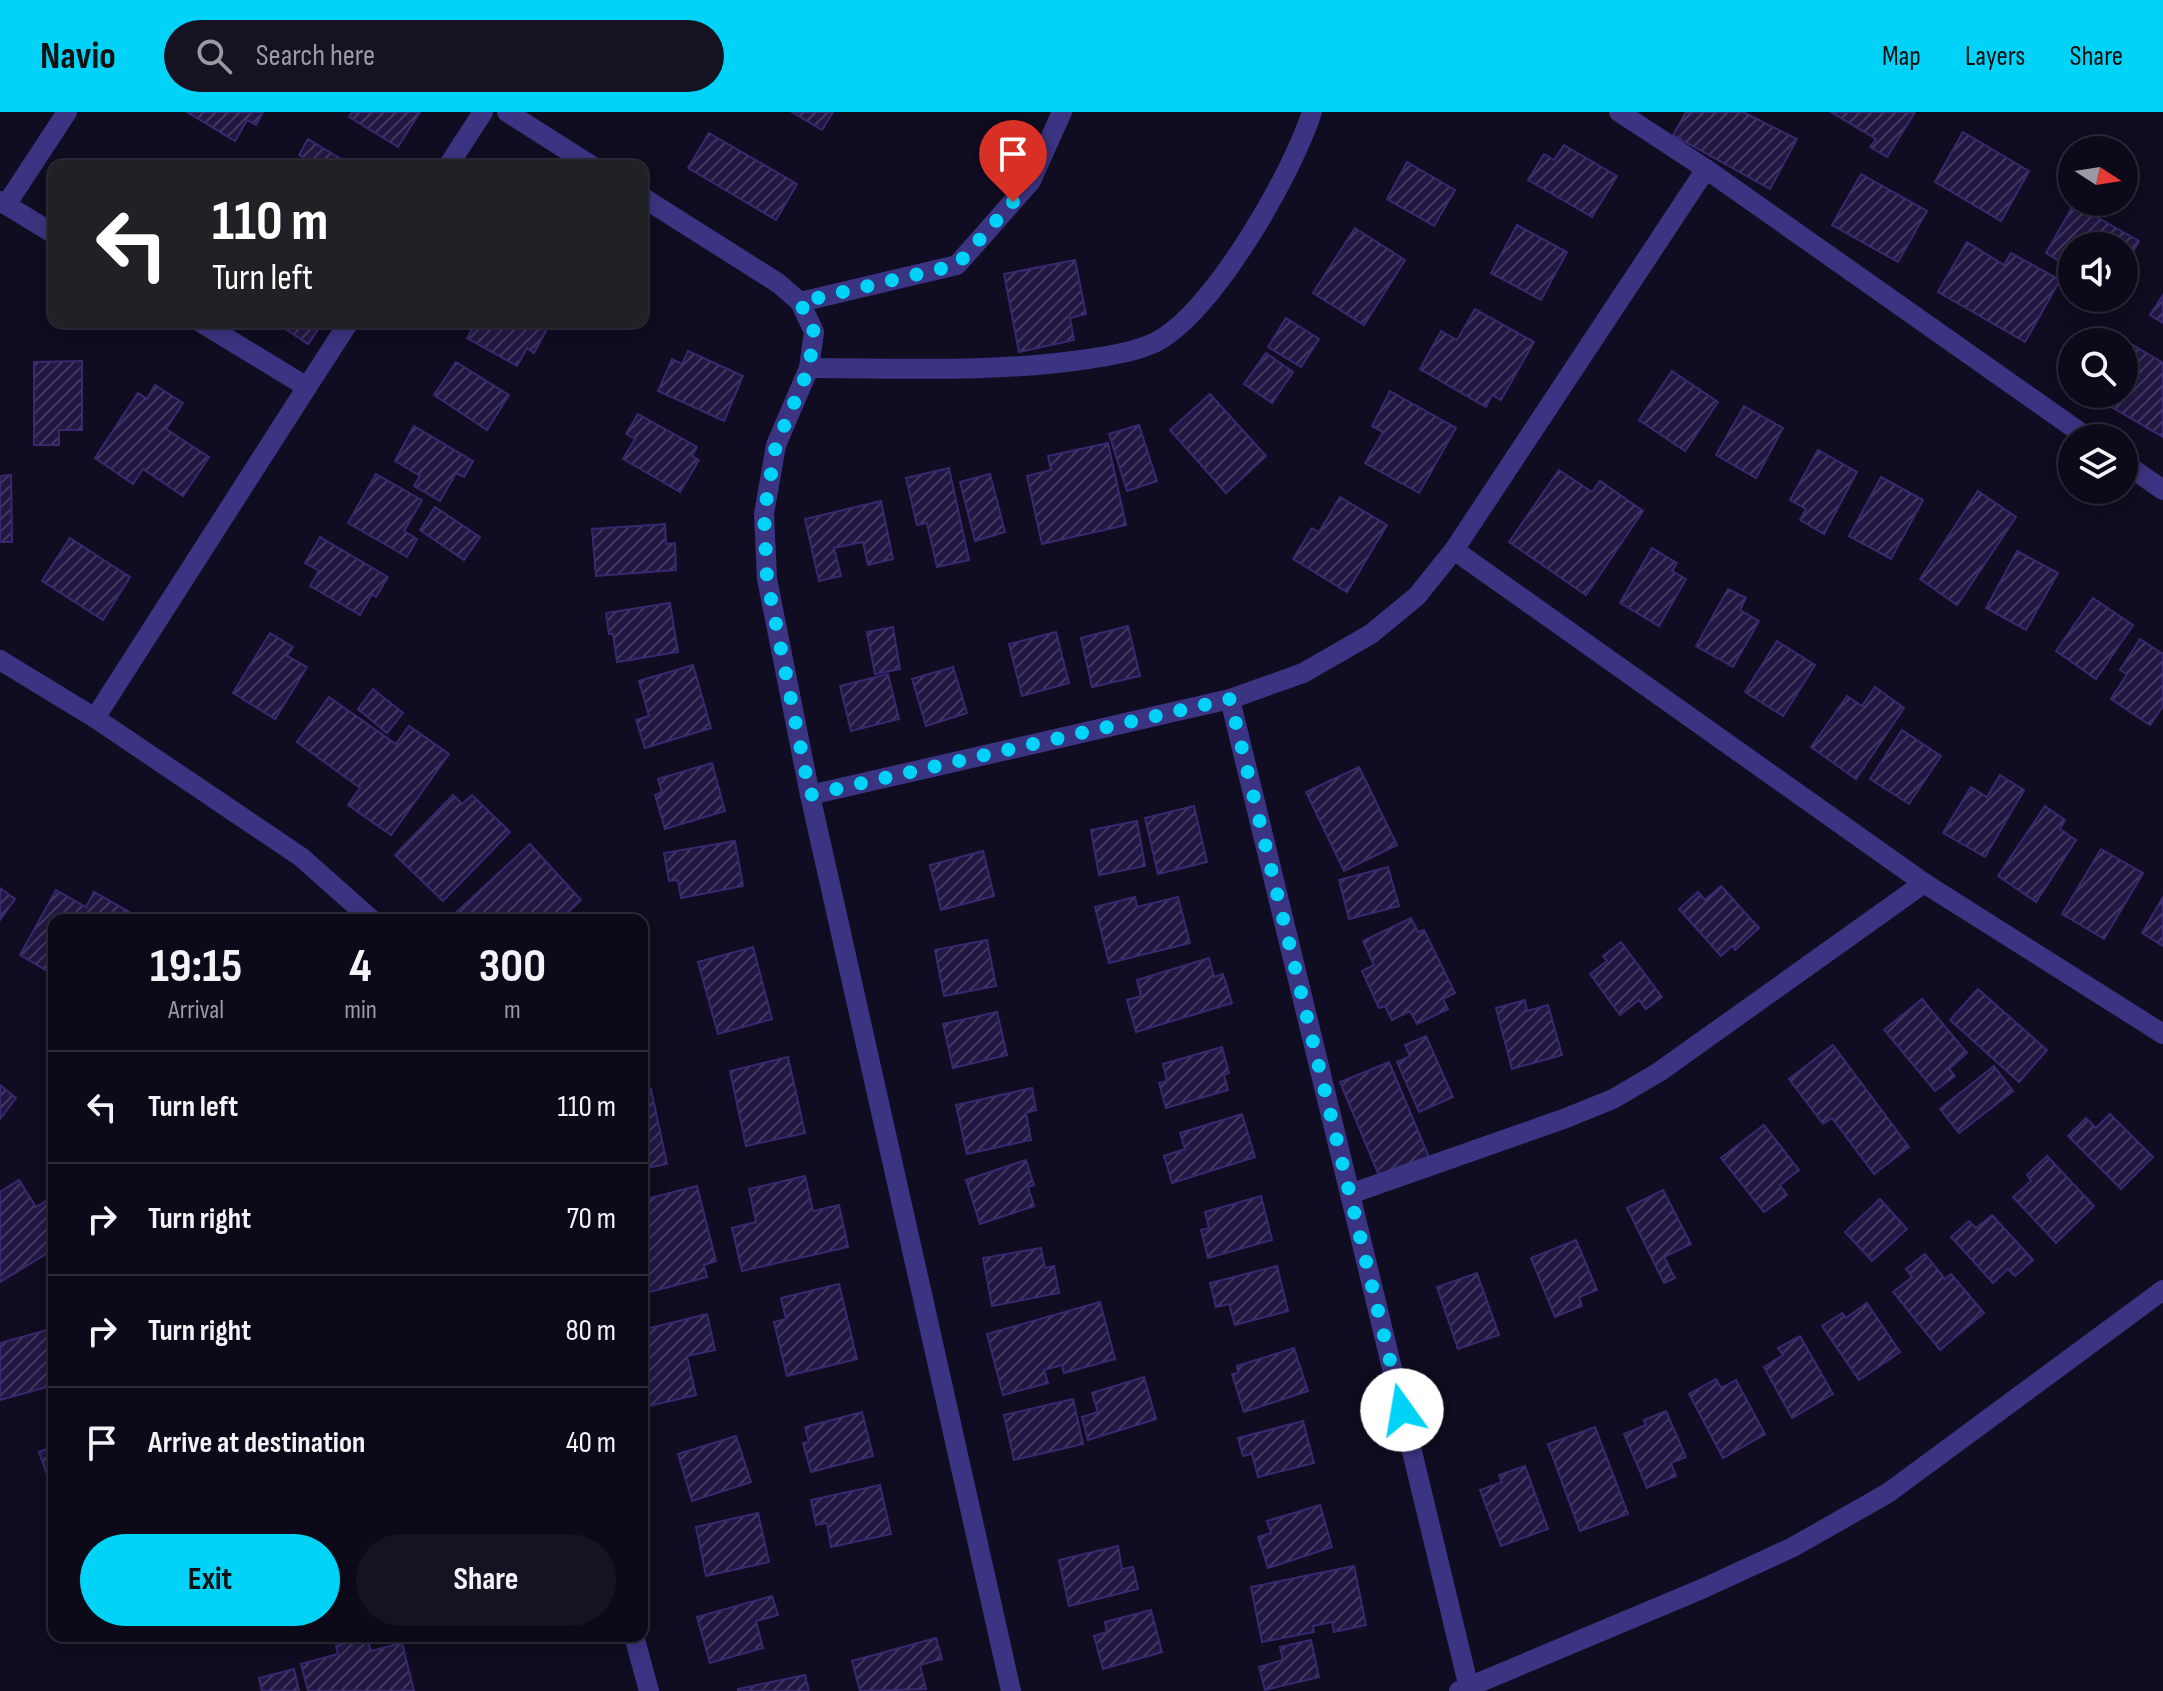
<!DOCTYPE html>
<html lang="en">
<head>
<meta charset="utf-8">
<style>
	:root { --surface:#0c0919; --page:#151222; --text:#f1f3f6; --muted:#9a9aa2; --line:#2c2a38; --accent:#00d3f7 }
	body { margin:0; font-family:"Sofia Sans Condensed",sans-serif; background:var(--page); color:var(--text); height:100vh; display:flex; flex-direction:column; font-size:30px; white-space:nowrap }
	* { box-sizing:border-box; margin:0 }
	p { font-size:26px; color:var(--muted) }
	.icon { flex:none; width:44px; height:44px; fill:none; stroke:currentColor; stroke-width:2; stroke-linecap:round; stroke-linejoin:round }
	.map { position:relative; flex:1; overflow:hidden }
	.sheet { position:absolute; left:48px; top:802px; width:600px; height:728px; display:flex; flex-direction:column; background:var(--surface); border-radius:16px; box-shadow:0 4px 20px #0003,0 0 0 2px var(--line) }
	.sheet>* { flex:none }
	.guide { position:absolute; left:48px; top:48px; width:600px; height:168px; border-radius:16px; box-shadow:0 4px 20px #0003,0 0 0 2px var(--line); background:#202124; color:#fff; overflow:hidden }
	.needle { width:52px; rotate:102deg }
	.buttons { position:absolute; left:2058px; top:24px; display:grid; gap:16px }
	.buttons a { display:grid; place-items:center; width:80px; height:80px; border-radius:50%; background:var(--surface); box-shadow:0 4px 20px #0003,0 0 0 2px var(--line); font-size:40px }
	.pin { position:absolute; display:grid; place-items:center; width:68px; height:68px; color:#fff; margin:-82px -34px; border-radius:50% 50% 50% 0; rotate:-45deg; box-shadow:0 0 8px #0007 }
	.pin .icon { rotate:45deg }
	.me { position:absolute; width:88px; margin:-44px; rotate:347deg; stroke-linejoin:round; filter:drop-shadow(0 0 6px #0008) }
	.turn { display:flex; align-items:center; gap:28px; height:168px; padding:0 32px; font-size:36px }
	.turn .icon { width:104px; height:104px; stroke-width:2.5 }
	.turn b { display:block; font-size:56px; line-height:68px }
	.eta { display:flex; justify-content:space-evenly; align-items:center; height:136px; text-align:center }
	.eta b { font-size:48px; font-weight:700; line-height:56px }
	.cta { display:flex; gap:16px; margin-top:auto; padding:16px 32px }
	.cta a { flex:1; height:92px; border-radius:48px; background:var(--accent); color:#111; font-size:32px; font-weight:700; line-height:92px; text-align:center }
	.cta a+a { background:var(--page); color:var(--text) }
	ul { padding:0; list-style:none }
	li { display:flex; align-items:center; gap:24px; height:112px; padding:0 32px; border-top:2px solid var(--line) }
	li div { flex:1 }
	li b { display:block; font-size:30px }
	li em { font-style:normal }
	header { display:flex; align-items:center; gap:48px; box-sizing:border-box; height:112px; padding:0 40px; background:var(--accent); color:#111 }
	header strong { font-size:38px }
	nav { display:flex; gap:44px; margin-inline-start:auto; font-size:28px }
	.search { width:560px; height:72px; background:var(--page); display:flex; align-items:center; gap:20px; box-sizing:border-box; padding:0 28px; border-radius:44px; color:var(--muted); font-size:30px }
	.map>svg:first-child { display:block }
	.building { fill:url(#building-hatch); stroke:#392870; stroke-width:2 }
	.lines { fill:none; stroke-linecap:round; stroke-linejoin:round }
	.minor { stroke:#3b3482; stroke-width:20 }
	.route { stroke:#00d3f7; stroke-width:14; stroke-dasharray:0 25.2 }
</style>
</head>
<body>
<header>
<strong>Navio</strong>
<div class="search"><svg class="icon" aria-label="search" viewBox="0 0 24 24"><circle cx="10" cy="10" r="6"/><path d="M15 15l6 6"/></svg>Search here</div>
<nav><a>Map</a><a>Layers</a><a>Share</a></nav>
</header>
<div class="map">
<svg width="2163" height="1579" viewBox="0 0 2163 1579">
	<defs>
		<pattern id="building-hatch" width="6" height="6" patternUnits="userSpaceOnUse" patternTransform="scale(2)"><rect width="6" height="6" fill="#221743"/><path d="M-1 1l2-2M0 6l6-6M5 7l2-2" fill="none" stroke="#41385f"/></pattern>
	</defs>
	<rect width="100%" height="100%" fill="#100c21"/>
	<g class="building">
		<path d="M187,0H263L256,13L247,8L235,29Z"/>
		<path d="M352,0H420L398,35L349,5Z"/>
		<path d="M792,0H833L822,18Z"/>
		<path d="M1686,0H1743L1797,27L1770,77L1673,23Z"/>
		<path d="M1831,0H1915L1887,45L1870,35L1876,27Z"/>
		<path d="M1963,20L2029,59L2001,109L1935,70Z"/>
		<path d="M709,21L797,72L776,108L688,56Z"/>
		<path d="M308,27L353,54H309L311,50L299,43Z"/>
		<path d="M1564,33L1617,64L1592,105L1528,68L1544,42L1554,48Z"/>
		<path d="M1407,50L1455,78L1434,114L1387,87Z"/>
		<path d="M1861,62L1927,99L1898,150L1832,113Z"/>
		<path d="M2074,92L2139,129L2124,155V134H2072V157L2046,141Z"/>
		<path d="M1517,113L1567,140L1541,188L1491,161Z"/>
		<path d="M1355,116L1405,148L1364,213L1313,181Z"/>
		<path d="M1967,130L2004,153L2011,141L2060,168L2025,230L1938,180Z"/>
		<path d="M1075,148L1086,202L1070,206L1074,228L1019,240L1004,162Z"/>
		<path d="M2163,183V211L2150,203Z"/>
		<path d="M1475,197L1534,230L1501,288L1492,283L1486,295L1420,257L1441,219L1457,228Z"/>
		<path d="M1286,206L1319,227L1301,255L1268,235Z"/>
		<path d="M284,210H323L308,232L281,214Z"/>
		<path d="M476,210H534L547,217L534,241L527,236L517,254L467,226Z"/>
		<path d="M2133,233L2163,251V325L2101,289L2105,282H2124V249Z"/>
		<path d="M688,239L743,264L724,309L658,279L672,247L682,252Z"/>
		<path d="M1266,241L1293,260L1272,291L1244,272Z"/>
		<path d="M82,249V318H59V333H34V250Z"/>
		<path d="M456,250L509,283L487,318L434,283Z"/>
		<path d="M1672,259L1718,290L1685,339L1639,308Z"/>
		<path d="M155,273L183,291L166,317L209,345L183,384L143,357L133,372L95,346L138,281L147,287Z"/>
		<path d="M1390,279L1456,316L1419,381L1365,351L1383,320L1372,314Z"/>
		<path d="M1210,282L1266,344L1226,381L1170,318Z"/>
		<path d="M1744,294L1783,316L1756,366L1716,343Z"/>
		<path d="M638,302L697,335L692,344L699,348L680,380L623,347L635,327L626,322Z"/>
		<path d="M1139,313L1157,369L1127,379L1109,322Z"/>
		<path d="M414,314L473,349L464,365L456,361L440,389L414,374L420,364L395,349Z"/>
		<path d="M1108,331L1126,413L1042,432L1027,364L1051,358L1048,344Z"/>
		<path d="M1818,338L1857,360L1824,422L1800,408L1806,397L1790,388Z"/>
		<path d="M949,356L969,448L937,455L927,411L917,413L906,366Z"/>
		<path d="M1559,358L1592,380L1600,369L1643,399L1586,483L1509,430Z"/>
		<path d="M376,362L422,388L404,419L417,427L407,445L348,411Z"/>
		<path d="M990,362L1005,420L975,429L960,370Z"/>
		<path d="M11,363L12,430H0V364Z"/>
		<path d="M1881,365L1923,388L1891,447L1849,424Z"/>
		<path d="M1978,379L2016,405L1957,493L1920,467Z"/>
		<path d="M1340,385L1387,413L1347,480L1293,447L1312,416L1319,420Z"/>
		<path d="M881,389L893,447L868,453L863,430L834,436L841,464L819,469L805,407Z"/>
		<path d="M435,395L480,425L464,448L420,418Z"/>
		<path d="M665,412L666,432L675,431L676,458L596,464L592,417Z"/>
		<path d="M320,425L388,465L376,485L372,482L360,503L310,474L319,459L305,451Z"/>
		<path d="M70,426L130,465L103,508L42,469Z"/>
		<path d="M1652,436L1677,451L1672,459L1686,467L1659,514L1620,491Z"/>
		<path d="M2017,439L2058,461L2026,518L1986,496Z"/>
		<path d="M1728,477L1746,486L1740,498L1759,509L1733,555L1696,534Z"/>
		<path d="M2093,486L2133,513L2096,567L2056,539Z"/>
		<path d="M670,491L678,540L617,550L613,522H609L606,501Z"/>
		<path d="M1128,514L1140,564L1092,575L1081,526Z"/>
		<path d="M893,515L900,557L875,562L867,520Z"/>
		<path d="M1056,520L1069,571L1022,584L1009,532Z"/>
		<path d="M270,521L293,535L287,544L307,555L275,607L233,581Z"/>
		<path d="M2140,527L2163,542V594L2150,613L2111,587L2127,562L2120,558Z"/>
		<path d="M1777,529L1815,553L1783,604L1745,580Z"/>
		<path d="M693,553L711,616L645,636L636,608L649,604L639,569Z"/>
		<path d="M953,555L967,601L926,614L912,567Z"/>
		<path d="M888,562L899,607L851,619L840,574Z"/>
		<path d="M1875,575L1904,596L1856,667L1811,635L1847,584L1862,594Z"/>
		<path d="M373,577L403,601L387,621L358,597Z"/>
		<path d="M329,585L396,632L409,614L449,642L391,723L348,693L360,676L297,630Z"/>
		<path d="M1902,618L1941,644L1909,692L1870,667Z"/>
		<path d="M712,651L725,699L665,717L655,683L662,680L658,667Z"/>
		<path d="M1359,655L1397,733L1344,759L1306,680Z"/>
		<path d="M2000,663L2024,678L1985,745L1943,721L1971,675L1987,685Z"/>
		<path d="M453,683L462,692L472,683L510,720L443,789L395,743Z"/>
		<path d="M1194,694L1207,750L1158,762L1145,706Z"/>
		<path d="M2045,694L2065,708L2060,717L2076,728L2036,790L1998,764Z"/>
		<path d="M1137,709L1145,754L1099,763L1091,718Z"/>
		<path d="M735,729L743,774L681,786L678,768L669,769L664,741Z"/>
		<path d="M530,732L581,788L560,808L450,806Z"/>
		<path d="M2101,737L2143,761L2104,827L2062,802Z"/>
		<path d="M983,739L994,784L941,798L930,753Z"/>
		<path d="M1388,755L1399,794L1349,807L1339,768Z"/>
		<path d="M1721,774L1759,816L1735,838L1732,834L1721,844L1679,797L1698,780L1705,788Z"/>
		<path d="M0,776L15,787L0,808Z"/>
		<path d="M56,778L86,795L94,780L138,805L137,808H54V863L20,843Z"/>
		<path d="M1135,785L1137,795L1178,785L1190,831L1109,851L1095,795Z"/>
		<path d="M2163,785V834L2142,821Z"/>
		<path d="M1411,806L1418,820L1424,818L1455,881L1443,887L1448,897L1417,912L1410,899L1392,908L1385,894L1379,896L1362,859L1374,853L1363,829Z"/>
		<path d="M987,828L996,874L944,884L935,838Z"/>
		<path d="M1621,830L1662,885L1646,897L1639,888L1620,903L1590,862L1607,849L1603,844Z"/>
		<path d="M753,835L772,907L718,922L698,850Z"/>
		<path d="M1209,846L1214,865L1223,862L1232,891L1136,920L1127,888L1141,884L1137,868Z"/>
		<path d="M1978,877L2047,938L2019,970L1950,908Z"/>
		<path d="M1922,887L1967,941L1949,957L1955,964L1935,979L1884,918Z"/>
		<path d="M1525,888L1527,899L1548,893L1562,943L1512,957L1496,896Z"/>
		<path d="M997,900L1007,943L953,956L943,912Z"/>
		<path d="M1426,924L1453,985L1419,1000L1397,950L1410,944L1405,933Z"/>
		<path d="M1833,933L1909,1035L1874,1062L1832,1006L1823,1012L1789,967Z"/>
		<path d="M1222,935L1229,961L1224,963L1228,978L1166,996L1159,971L1167,969L1163,952Z"/>
		<path d="M788,945L805,1021L746,1034L730,959Z"/>
		<path d="M1389,950L1429,1045L1380,1066L1340,970Z"/>
		<path d="M1994,954L2013,979L1959,1021L1940,997Z"/>
		<path d="M0,973L16,986L0,1007Z"/>
		<path d="M1032,976L1036,998L1026,1001L1031,1028L967,1042L956,993Z"/>
		<path d="M651,977L667,1052L642,1057V979Z"/>
		<path d="M1242,1002L1255,1045L1172,1071L1164,1044L1185,1037L1180,1021Z"/>
		<path d="M2110,1002L2153,1045L2121,1077L2068,1024L2086,1006L2096,1016Z"/>
		<path d="M1764,1013L1799,1058L1780,1073L1787,1083L1764,1100L1721,1046Z"/>
		<path d="M2047,1044L2094,1094L2056,1131L2013,1085L2031,1069L2027,1063Z"/>
		<path d="M1026,1048L1034,1073L1028,1075L1034,1094L980,1112L966,1068Z"/>
		<path d="M805,1064L813,1099L839,1093L848,1135L742,1159L732,1116L756,1110L749,1077Z"/>
		<path d="M19,1068L36,1095L49,1087L54,1094V1137L0,1170V1080Z"/>
		<path d="M697,1074L716,1149L704,1153L707,1165L642,1182V1088Z"/>
		<path d="M1663,1078L1691,1132L1664,1145L1675,1166L1664,1171L1627,1096Z"/>
		<path d="M1261,1084L1272,1128L1208,1146L1201,1118L1209,1116L1205,1100Z"/>
		<path d="M1880,1087L1907,1117L1872,1149L1845,1120Z"/>
		<path d="M1992,1103L2033,1148L2015,1164L2008,1157L1993,1171L1951,1125L1969,1109L1976,1116Z"/>
		<path d="M1576,1128L1597,1178L1579,1185L1582,1194L1555,1205L1531,1146Z"/>
		<path d="M1041,1136L1045,1156L1054,1154L1059,1181L992,1194L983,1146Z"/>
		<path d="M1925,1142L1945,1167L1951,1162L1984,1201L1940,1238L1893,1180L1912,1165L1906,1157Z"/>
		<path d="M1277,1154L1288,1199L1235,1213L1229,1192L1216,1195L1210,1171Z"/>
		<path d="M1477,1161L1499,1223L1458,1237L1437,1175Z"/>
		<path d="M839,1172L857,1247L787,1264L774,1210L786,1207L781,1186Z"/>
		<path d="M1100,1190L1115,1247L1064,1261L1062,1253L1044,1258L1048,1271L1003,1283L987,1222Z"/>
		<path d="M1867,1191L1900,1240L1859,1268L1822,1214L1842,1201L1846,1206Z"/>
		<path d="M707,1202L715,1238L687,1244L696,1283L649,1294L642,1264V1218Z"/>
		<path d="M54,1216V1273L0,1288V1231Z"/>
		<path d="M1800,1224L1833,1282L1792,1306L1764,1255L1783,1243L1778,1236Z"/>
		<path d="M1294,1236L1308,1279L1244,1300L1232,1262L1238,1261L1237,1254Z"/>
		<path d="M1144,1265L1156,1307L1088,1328L1082,1305L1098,1300L1092,1281Z"/>
		<path d="M1716,1267L1721,1276L1736,1268L1765,1322L1723,1346L1689,1282Z"/>
		<path d="M1073,1287L1083,1332L1014,1348L1004,1303Z"/>
		<path d="M1666,1299L1686,1345L1671,1351L1676,1364L1647,1376L1624,1322L1646,1313L1644,1308Z"/>
		<path d="M862,1300L873,1344L811,1360L803,1331L809,1330L805,1315Z"/>
		<path d="M1303,1309L1314,1351L1258,1365L1252,1342L1243,1344L1238,1326Z"/>
		<path d="M1595,1315L1628,1402L1580,1419L1548,1332Z"/>
		<path d="M736,1324L751,1370L692,1389L678,1342Z"/>
		<path d="M54,1334V1383L39,1340Z"/>
		<path d="M1525,1354L1548,1417L1501,1434L1480,1378L1502,1370L1499,1363Z"/>
		<path d="M880,1373L891,1422L831,1435L827,1411L816,1413L811,1388Z"/>
		<path d="M1320,1393L1332,1435L1268,1456L1258,1425L1271,1421L1267,1409Z"/>
		<path d="M758,1401L769,1450L706,1464L696,1415Z"/>
		<path d="M1118,1434L1122,1457L1133,1455L1138,1477L1069,1494L1059,1448Z"/>
		<path d="M1354,1454L1366,1513L1334,1520L1332,1510L1313,1514L1314,1520L1262,1530L1251,1475Z"/>
		<path d="M772,1484L778,1503L756,1509L763,1536L710,1551L697,1505Z"/>
		<path d="M1151,1498L1162,1540L1103,1557L1094,1524L1107,1520L1105,1510Z"/>
		<path d="M367,1526L371,1539L402,1531L414,1579H308L301,1552L338,1542L336,1534Z"/>
		<path d="M936,1526L942,1547L920,1553L926,1577L860,1579L852,1549Z"/>
		<path d="M1311,1528L1319,1565L1265,1578L1259,1555L1283,1548L1280,1535Z"/>
		<path d="M294,1557L299,1579H262L259,1566Z"/>
		<path d="M805,1563L809,1579H738V1577Z"/>
	</g>
	<g class="lines">
		<g class="minor">
			<path d="M507,0L592,54"/>
			<path d="M1619,0L1706,57"/>
			<path d="M448,54L483,0"/>
			<path d="M642,85L778,171L800,190L814,220L809,256L776,333L764,402L767,467L810,683"/>
			<path d="M0,89L54,122"/>
			<path d="M6,93L67,0"/>
			<path d="M800,190L957,153L1031,69L1062,0"/>
			<path d="M809,256C902,256 996,261 1088,247C1112,243 1143,239 1163,226C1219,189 1291,64 1312,0"/>
			<path d="M307,275L349,210"/>
			<path d="M2124,351L2163,378"/>
			<path d="M1454,438L1924,771L2163,922"/>
			<path d="M0,548L95,606L301,745L372,808"/>
			<path d="M1230,587L1350,1082"/>
			<path d="M95,606L307,275L200,210"/>
			<path d="M634,1524L649,1579"/>
			<path d="M1469,1576L1350,1082L1566,1006L1613,987L1659,960L1924,771"/>
			<path d="M1011,1579L810,683L1230,587L1303,561L1371,522L1417,484L1454,438L1706,57L2088,326"/>
			<path d="M1459,1579L1704,1476L1793,1435L1888,1381L2163,1178"/>
		</g>
	</g>
	<g class="lines">
		<path class="route" d="M1013,90L957,153L800,190L814,220L809,256L776,333L764,402L767,467L810,683L1230,587L1402,1298"/>
	</g>
</svg>
<div class="buttons">
<a><svg class="needle" viewBox="-14 -14 28 28"><path d="M0-13l5 13h-10z" fill="#e53935"/><path d="M0 13l5-13h-10z" fill="#9a9aa2"/></svg></a>
<a><svg class="icon" aria-label="sound" viewBox="0 0 24 24"><path d="M4 9h4l5-4v14l-5-4H4zM17 9q2 3 0 6"/></svg></a>
<a><svg class="icon" aria-label="search" viewBox="0 0 24 24"><circle cx="10" cy="10" r="6"/><path d="M15 15l6 6"/></svg></a>
<a><svg class="icon" aria-label="layers" viewBox="0 0 24 24"><path d="M12 4l9 5-9 5-9-5zM3 14l9 5 9-5"/></svg></a>
</div>
<div class="pin" style="left:1013px;top:90px;background:#d93025"><svg class="icon" aria-label="arrive" viewBox="0 0 24 24"><path d="M6 21V4h12l-3 4 3 4H6"/></svg></div>
<svg class="me" style="left:1402px;top:1298px" viewBox="-20 -20 40 40"><circle r="19" fill="#fff"/><path d="M0-13L10 11 0 6-10 11z" fill="#00d3f7"/></svg>
<div class="guide">
<div class="turn"><svg class="icon" aria-label="left" viewBox="0 0 24 24"><path d="M17 20v-9H6M10 6l-5 5 5 5"/></svg><div><b>110 m</b>Turn left</div></div>
</div>
<section class="sheet">
<div class="eta">
<div><b>19:15</b><p>Arrival</p></div>
<div><b>4</b><p>min</p></div>
<div><b>300</b><p>m</p></div>
</div>
<ul>
<li><svg class="icon" aria-label="left" viewBox="0 0 24 24"><path d="M17 20v-9H6M10 6l-5 5 5 5"/></svg><div><b>Turn left</b></div><em>110 m</em></li>
<li><svg class="icon" aria-label="right" viewBox="0 0 24 24"><path d="M7 20v-9h11M14 6l5 5-5 5"/></svg><div><b>Turn right</b></div><em>70 m</em></li>
<li><svg class="icon" aria-label="right" viewBox="0 0 24 24"><path d="M7 20v-9h11M14 6l5 5-5 5"/></svg><div><b>Turn right</b></div><em>80 m</em></li>
<li><svg class="icon" aria-label="arrive" viewBox="0 0 24 24"><path d="M6 21V4h12l-3 4 3 4H6"/></svg><div><b>Arrive at destination</b></div><em>40 m</em></li>
</ul>
<div class="cta"><a>Exit</a><a>Share</a></div>
</section>
</div>
</body>
</html>
